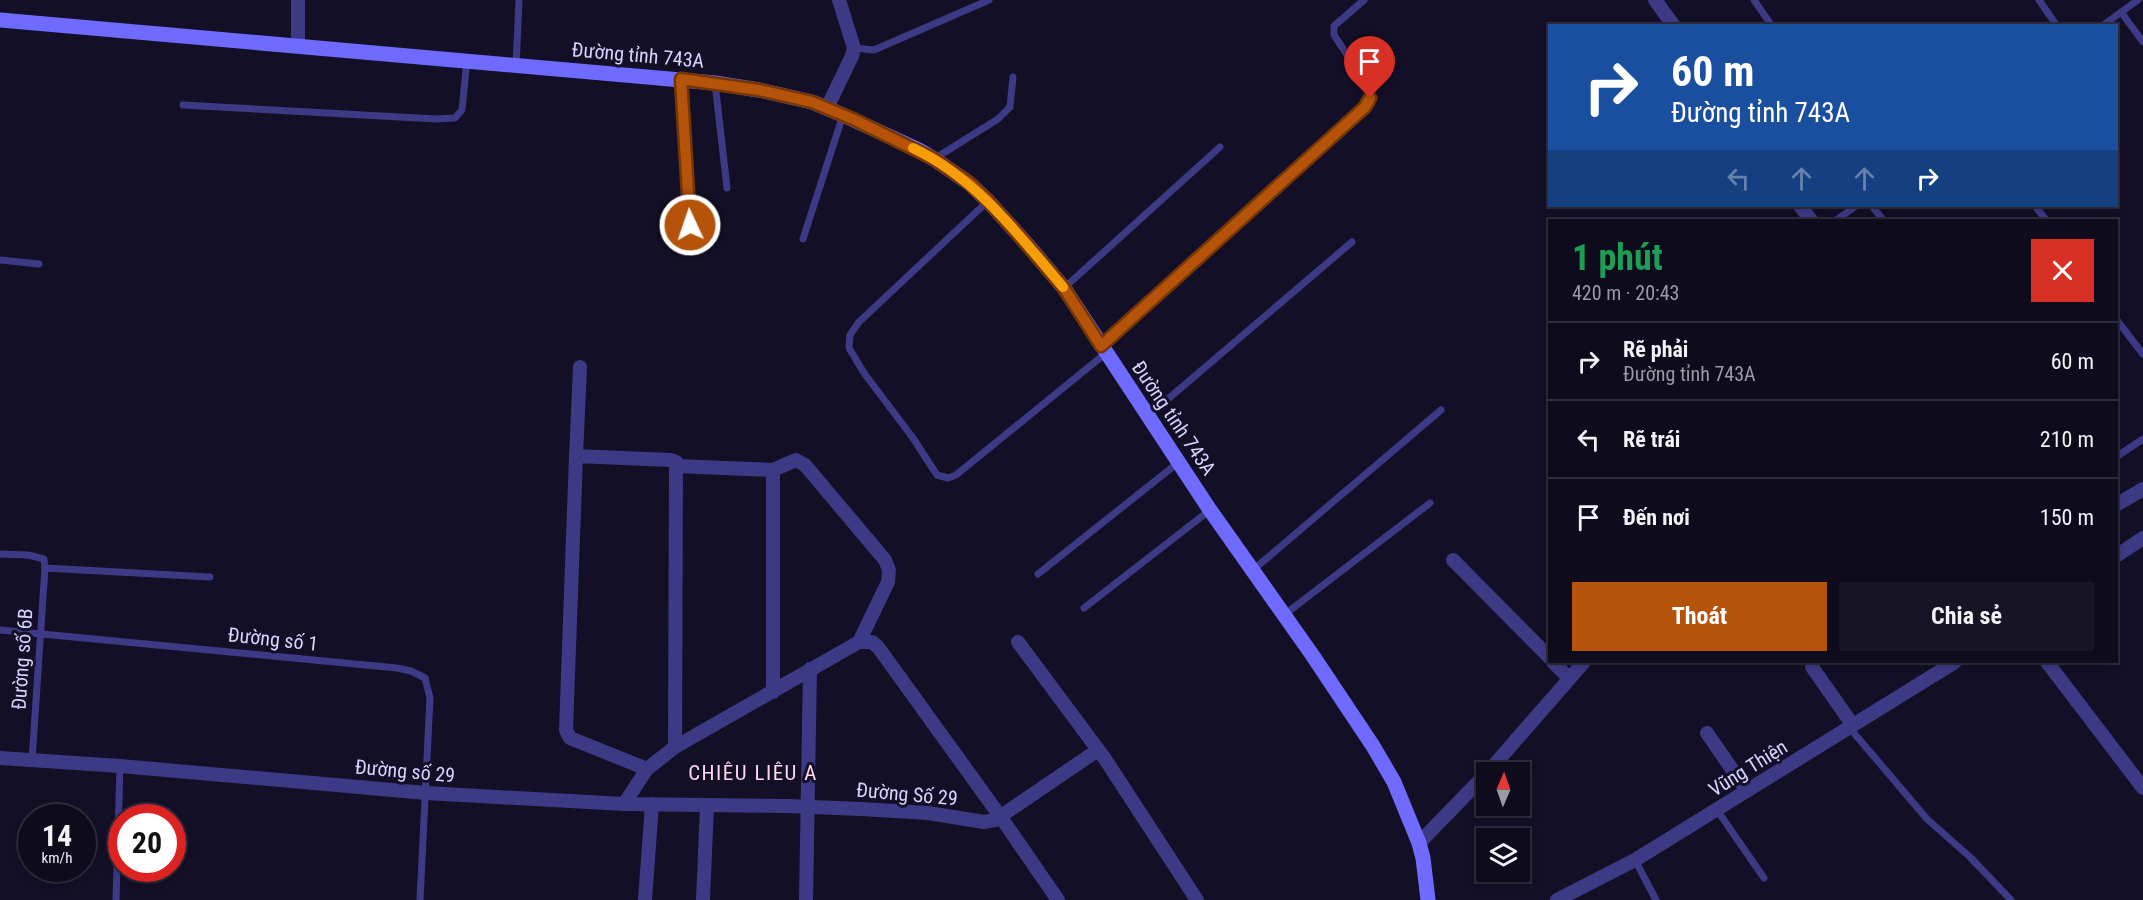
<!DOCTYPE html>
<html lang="vi">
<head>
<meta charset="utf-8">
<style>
	:root { --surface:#0e0b1c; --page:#171425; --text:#f1f3f6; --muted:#9b9ba3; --line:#2e2b3b; --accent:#b45309 }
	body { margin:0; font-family:"Roboto Condensed",sans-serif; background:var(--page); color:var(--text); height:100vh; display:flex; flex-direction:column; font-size:22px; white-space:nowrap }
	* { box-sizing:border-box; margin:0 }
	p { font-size:20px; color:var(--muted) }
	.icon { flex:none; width:33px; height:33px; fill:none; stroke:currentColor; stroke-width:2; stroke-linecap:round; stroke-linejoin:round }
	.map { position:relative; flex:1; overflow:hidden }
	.side { position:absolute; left:1548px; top:219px; width:570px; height:444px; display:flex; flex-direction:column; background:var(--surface); border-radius:0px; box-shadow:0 3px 9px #0003,0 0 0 2px var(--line) }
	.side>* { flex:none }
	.guide { position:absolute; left:1548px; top:24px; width:570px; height:183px; border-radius:0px; box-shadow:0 3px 9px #0003,0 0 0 2px var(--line); background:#1a4fa0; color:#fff; overflow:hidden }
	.needle { width:39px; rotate:2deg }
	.buttons { position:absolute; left:1476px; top:762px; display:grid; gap:12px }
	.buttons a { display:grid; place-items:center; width:54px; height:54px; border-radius:0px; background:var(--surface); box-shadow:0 3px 9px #0003,0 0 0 2px var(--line); font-size:30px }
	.speed { position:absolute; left:18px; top:804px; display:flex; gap:12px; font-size:30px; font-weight:700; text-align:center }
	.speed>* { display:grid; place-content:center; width:78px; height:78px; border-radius:50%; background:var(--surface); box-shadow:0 3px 9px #0003,0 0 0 2px var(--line); line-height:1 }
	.speed small { font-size:15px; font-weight:400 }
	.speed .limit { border:9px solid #d22; background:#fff; color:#111 }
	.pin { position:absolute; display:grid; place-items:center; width:51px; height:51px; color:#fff; margin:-62px -26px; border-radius:50% 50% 50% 0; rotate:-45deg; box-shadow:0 0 6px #0007 }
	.pin .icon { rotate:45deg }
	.me { position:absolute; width:66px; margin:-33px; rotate:357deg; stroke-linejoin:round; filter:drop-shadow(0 0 4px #0008) }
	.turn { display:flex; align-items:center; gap:21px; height:126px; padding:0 24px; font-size:27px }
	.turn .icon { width:78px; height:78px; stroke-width:2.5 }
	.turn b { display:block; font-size:42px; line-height:51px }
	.lanes { display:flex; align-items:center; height:57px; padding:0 24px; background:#0003; justify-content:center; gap:30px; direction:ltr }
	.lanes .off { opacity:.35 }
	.round { display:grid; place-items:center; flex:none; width:63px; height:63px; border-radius:0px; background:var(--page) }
	.summary { display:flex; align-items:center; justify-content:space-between; height:102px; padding:0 24px }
	h1 { font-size:36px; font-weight:700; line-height:45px; color:#1e9e55 }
	.cta { display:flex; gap:12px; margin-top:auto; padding:12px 24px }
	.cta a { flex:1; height:69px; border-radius:0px; background:var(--accent); color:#fff; font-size:24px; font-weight:700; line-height:69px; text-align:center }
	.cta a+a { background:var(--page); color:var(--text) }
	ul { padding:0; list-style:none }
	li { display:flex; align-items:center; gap:18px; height:78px; padding:0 24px; border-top:2px solid var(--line) }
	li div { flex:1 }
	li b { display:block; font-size:22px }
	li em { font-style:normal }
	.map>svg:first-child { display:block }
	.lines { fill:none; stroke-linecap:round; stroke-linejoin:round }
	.service { stroke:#3d3a85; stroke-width:7 }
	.minor { stroke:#3d3a85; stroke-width:14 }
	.secondary { stroke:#6f6bff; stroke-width:15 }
	.route-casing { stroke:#753606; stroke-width:15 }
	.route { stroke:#b45309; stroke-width:10 }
	.slow { stroke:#f59e0b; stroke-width:10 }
	.labels { text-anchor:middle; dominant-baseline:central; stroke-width:6; stroke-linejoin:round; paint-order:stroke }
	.street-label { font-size:20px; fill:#d9d4ff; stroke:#130f26 }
	.neighbourhood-label { font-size:21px; letter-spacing:1.5px; fill:#ffd6f0; stroke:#130f26 }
</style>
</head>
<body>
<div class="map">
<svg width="2143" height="900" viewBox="0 0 2143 900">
	<rect width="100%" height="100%" fill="#130f26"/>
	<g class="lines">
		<g class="service">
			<path d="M1754,0L1772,26"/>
			<path d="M2039,0L2057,26"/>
			<path d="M2121,12L2143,42"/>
			<path d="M2102,26L2138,0"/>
			<path d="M854,48L874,50L989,0"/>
			<path d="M516,66L519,0"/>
			<path d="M681,79L690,225"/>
			<path d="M715,83L727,188"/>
			<path d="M183,105L436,119L455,118L462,110L467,60"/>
			<path d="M934,159L998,119L1010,107L1013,77"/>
			<path d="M988,201L859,322L850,335L849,348L864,373L913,438L937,475L948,478L956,475L1106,353"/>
			<path d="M1872,206L1883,220"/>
			<path d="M2035,206L2046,220"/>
			<path d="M1836,220L1856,206"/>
			<path d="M803,239L843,115"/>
			<path d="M0,260L39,264"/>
			<path d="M1064,288L1220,147"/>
			<path d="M2116,319L2143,354"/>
			<path d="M1101,346L1365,107L1370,98L1366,84L1334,35V26L1364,0"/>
			<path d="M1148,416L1352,242"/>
			<path d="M2116,457L2143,439"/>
			<path d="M0,554L28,555L44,559L45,568L32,760"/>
			<path d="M45,568L210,577"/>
			<path d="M1253,570L1441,410"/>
			<path d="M1038,574L1179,462"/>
			<path d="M1084,608L1210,510"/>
			<path d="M1284,615L1430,503"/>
			<path d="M0,630L397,668L411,671L425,678L430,698L420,900"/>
			<path d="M1848,726L1927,819L1970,857L2011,900"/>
			<path d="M1717,810L1764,878"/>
			<path d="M1635,860L1656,900"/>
			<path d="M116,900L120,766"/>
		</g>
		<g class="minor">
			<path d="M298,0V46"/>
			<path d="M1655,0L1674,26"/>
			<path d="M827,108L852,56L854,48L839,0"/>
			<path d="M1800,206L1811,220"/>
			<path d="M576,456L580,367"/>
			<path d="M676,466L773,470"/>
			<path d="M2116,505L2143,489"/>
			<path d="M2116,556L2143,538"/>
			<path d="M1453,560L1550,658"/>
			<path d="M859,642H872L878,647L1000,816L1058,900"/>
			<path d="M1018,642L1105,759L1197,900"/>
			<path d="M1553,662L1569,678"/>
			<path d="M2047,662L2143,788"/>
			<path d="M1812,667L1852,724"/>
			<path d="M1707,733L1747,791"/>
			<path d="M0,758L120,766L426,793L624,804L788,806L861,809L928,813L984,822L995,820L1098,750"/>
			<path d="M647,769L570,738L566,730L576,456L671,460L676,462L675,747"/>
			<path d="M1488,772L1584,662"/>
			<path d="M624,804L647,769L675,747L859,642L888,582L889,570L885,560L805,465L796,460L773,470V692"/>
			<path d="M1419,843L1486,774"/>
			<path d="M645,900L652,804"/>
			<path d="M703,900L707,805"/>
			<path d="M806,900L810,669"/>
			<path d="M1557,900L1635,860L1955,662"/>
		</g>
		<path class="secondary" d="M0,20L715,83L759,90L812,102L843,115L919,150L934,159L969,183L988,201L1026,243L1064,288L1210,510L1313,656L1373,746L1394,782L1419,843L1423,858L1428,900"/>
	</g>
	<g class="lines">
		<defs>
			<path id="route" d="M690,225L681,79L759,90L812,102L855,120L934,159L969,183L988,201L1016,232L1064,288L1101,346L1365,107L1370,98"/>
		</defs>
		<use href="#route" class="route-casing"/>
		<use href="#route" class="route"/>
		<path class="slow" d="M913,148C976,178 1019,235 1063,287"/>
	</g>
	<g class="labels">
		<g class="street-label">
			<text transform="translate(638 55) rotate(5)">Đường tỉnh 743A</text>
			<text transform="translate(1174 418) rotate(56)">Đường tỉnh 743A</text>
			<text transform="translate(273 639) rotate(6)">Đường số 1</text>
			<text transform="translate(22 659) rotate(-86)">Đường số 6B</text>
			<text transform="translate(1748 768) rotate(-32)">Vũng Thiện</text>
			<text transform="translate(405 771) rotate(5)">Đường số 29</text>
			<text transform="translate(907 794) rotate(5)">Đường Số 29</text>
		</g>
		<g class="neighbourhood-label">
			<text x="753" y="773">CHIÊU LIÊU A</text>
		</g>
	</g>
</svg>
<div class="buttons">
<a><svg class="needle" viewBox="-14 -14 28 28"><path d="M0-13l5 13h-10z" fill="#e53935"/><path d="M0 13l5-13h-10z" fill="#9b9ba3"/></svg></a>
<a><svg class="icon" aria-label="layers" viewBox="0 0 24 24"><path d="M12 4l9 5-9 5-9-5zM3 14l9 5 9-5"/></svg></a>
</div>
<div class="speed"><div>14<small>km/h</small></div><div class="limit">20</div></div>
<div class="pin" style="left:1370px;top:98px;background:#d93025"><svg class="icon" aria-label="arrive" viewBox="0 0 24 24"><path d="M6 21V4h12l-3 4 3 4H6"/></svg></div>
<svg class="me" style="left:690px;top:225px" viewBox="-20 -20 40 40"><circle r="17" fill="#b45309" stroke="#fff" stroke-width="3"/><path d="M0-11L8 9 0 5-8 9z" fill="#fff"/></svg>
<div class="guide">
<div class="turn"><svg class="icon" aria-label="right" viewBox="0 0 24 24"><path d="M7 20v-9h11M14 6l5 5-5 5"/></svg><div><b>60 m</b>Đường tỉnh 743A</div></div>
<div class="lanes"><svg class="icon off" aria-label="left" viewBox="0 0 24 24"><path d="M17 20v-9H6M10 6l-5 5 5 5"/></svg><svg class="icon off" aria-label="ahead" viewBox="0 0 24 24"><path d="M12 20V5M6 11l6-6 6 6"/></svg><svg class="icon off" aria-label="ahead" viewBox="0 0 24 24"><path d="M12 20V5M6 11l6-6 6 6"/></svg><svg class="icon" aria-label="right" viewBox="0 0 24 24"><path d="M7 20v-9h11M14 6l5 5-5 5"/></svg></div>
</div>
<section class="side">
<div class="summary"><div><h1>1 phút</h1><p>420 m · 20:43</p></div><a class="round" style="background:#d93025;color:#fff"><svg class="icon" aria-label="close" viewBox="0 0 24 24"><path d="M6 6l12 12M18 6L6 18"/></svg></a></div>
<ul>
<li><svg class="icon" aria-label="right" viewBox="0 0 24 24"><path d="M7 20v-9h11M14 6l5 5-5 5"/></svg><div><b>Rẽ phải</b><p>Đường tỉnh 743A</p></div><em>60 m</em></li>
<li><svg class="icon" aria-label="left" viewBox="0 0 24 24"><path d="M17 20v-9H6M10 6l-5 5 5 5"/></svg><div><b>Rẽ trái</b></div><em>210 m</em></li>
<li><svg class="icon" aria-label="arrive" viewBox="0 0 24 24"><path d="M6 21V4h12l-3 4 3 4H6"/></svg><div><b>Đến nơi</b></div><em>150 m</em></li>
</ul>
<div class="cta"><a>Thoát</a><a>Chia sẻ</a></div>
</section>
</div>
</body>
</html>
